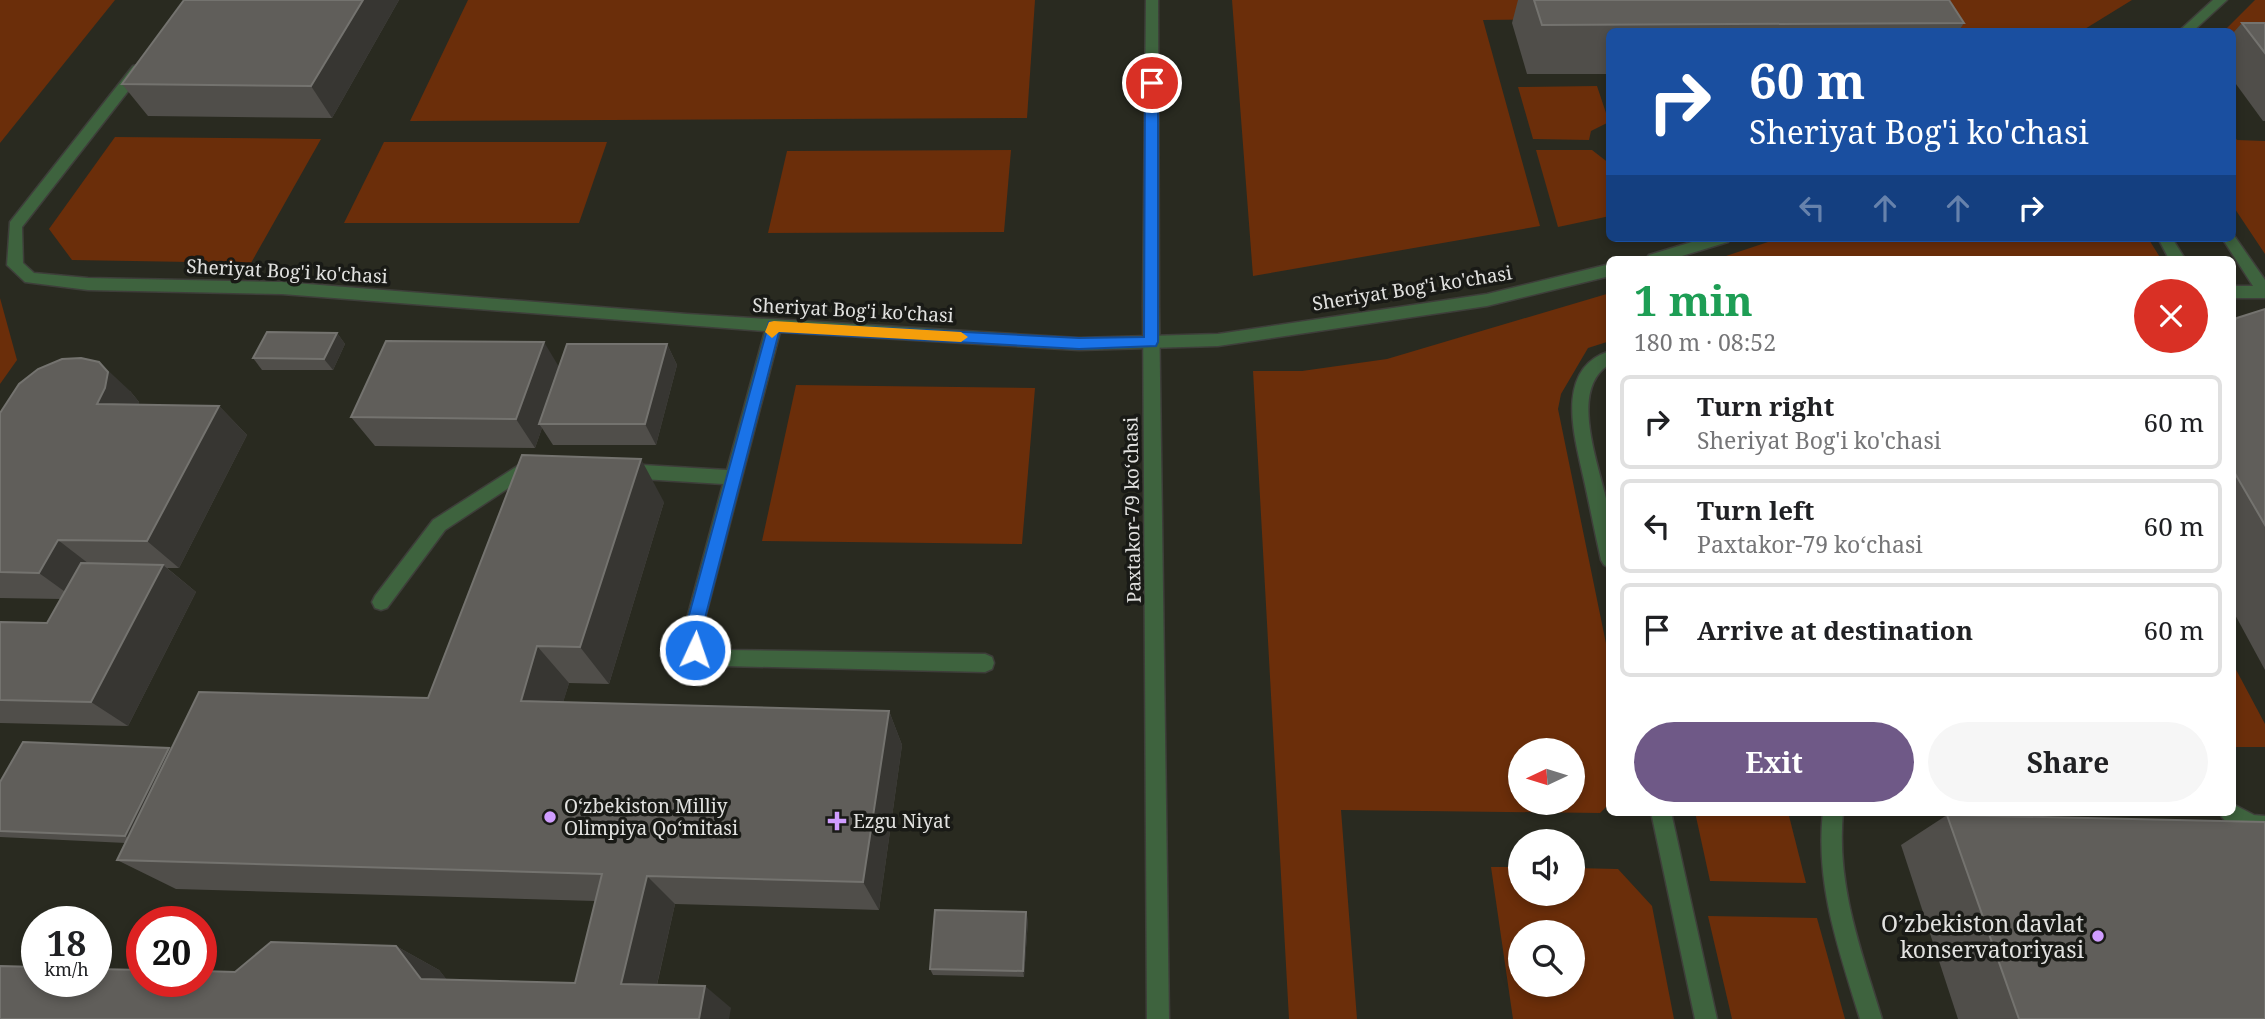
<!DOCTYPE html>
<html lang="en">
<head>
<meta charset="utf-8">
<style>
	:root { --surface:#fff; --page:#f6f6f6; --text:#202124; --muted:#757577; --line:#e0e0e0; --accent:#6f5987 }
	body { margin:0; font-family:"Noto Serif",serif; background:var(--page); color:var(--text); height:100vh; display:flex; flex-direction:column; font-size:26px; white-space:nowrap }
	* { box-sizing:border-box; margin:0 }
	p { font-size:23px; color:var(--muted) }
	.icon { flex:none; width:38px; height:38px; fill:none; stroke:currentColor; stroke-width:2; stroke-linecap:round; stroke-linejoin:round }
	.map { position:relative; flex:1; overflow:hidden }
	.side { position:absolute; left:1606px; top:256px; width:630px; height:560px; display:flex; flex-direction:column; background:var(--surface); border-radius:10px; box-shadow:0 4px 10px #0003 }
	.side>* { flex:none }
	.hud { position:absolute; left:1606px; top:28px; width:630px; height:214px; border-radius:10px; box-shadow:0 4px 10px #0003; background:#1a4fa0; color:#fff; overflow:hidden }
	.needle { width:46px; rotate:266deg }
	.controls { position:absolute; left:1508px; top:738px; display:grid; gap:14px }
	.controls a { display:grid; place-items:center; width:77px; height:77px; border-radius:50%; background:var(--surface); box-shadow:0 4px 10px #0003; font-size:35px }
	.speed { position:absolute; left:21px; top:906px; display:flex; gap:14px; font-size:35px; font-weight:700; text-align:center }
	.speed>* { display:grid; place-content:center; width:91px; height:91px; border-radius:50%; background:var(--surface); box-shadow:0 4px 10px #0003; line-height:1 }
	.speed small { font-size:18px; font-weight:400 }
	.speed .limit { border:10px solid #d22; background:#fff; color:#111 }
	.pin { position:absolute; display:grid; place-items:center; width:60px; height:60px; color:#fff; margin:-30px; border:4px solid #fff; border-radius:50%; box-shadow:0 2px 7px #0007 }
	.me { position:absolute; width:77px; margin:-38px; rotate:3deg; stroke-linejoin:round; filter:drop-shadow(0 0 5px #0008) }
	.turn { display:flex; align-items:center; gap:24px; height:147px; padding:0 28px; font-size:32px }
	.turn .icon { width:91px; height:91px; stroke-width:2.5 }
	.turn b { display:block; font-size:49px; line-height:60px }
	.lanes { display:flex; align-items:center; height:66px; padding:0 28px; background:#0003; justify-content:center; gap:35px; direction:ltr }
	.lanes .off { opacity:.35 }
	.round { display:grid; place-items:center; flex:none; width:74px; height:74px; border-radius:37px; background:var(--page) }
	.overview { display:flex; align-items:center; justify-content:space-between; height:119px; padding:0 28px }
	h1 { font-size:42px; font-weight:700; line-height:52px; color:#1e9e55 }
	.primary-button { display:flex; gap:14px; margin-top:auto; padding:14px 28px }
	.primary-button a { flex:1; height:80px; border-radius:42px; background:var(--accent); color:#fff; font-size:28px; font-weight:700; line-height:80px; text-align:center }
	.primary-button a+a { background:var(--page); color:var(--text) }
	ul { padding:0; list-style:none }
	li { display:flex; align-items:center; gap:21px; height:94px; margin:0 14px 10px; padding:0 14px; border:4px solid var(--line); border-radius:10px }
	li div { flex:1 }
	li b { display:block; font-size:26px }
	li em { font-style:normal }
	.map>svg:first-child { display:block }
	.built { fill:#292a20; fill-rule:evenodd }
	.green { fill:#6b2e0a; fill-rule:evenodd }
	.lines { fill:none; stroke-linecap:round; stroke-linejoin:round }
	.service-casing { stroke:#3e3e3a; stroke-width:3 }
	.minor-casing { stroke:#3e3e3a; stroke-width:3 }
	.service { fill:#3e633e; fill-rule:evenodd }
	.minor { fill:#3e633e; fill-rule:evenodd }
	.wall { fill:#504e4a }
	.shaded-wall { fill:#373632 }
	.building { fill:#605e5a; stroke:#74736f; stroke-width:2 }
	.route { fill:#1a73e8; stroke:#114b97; stroke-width:2 }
	.slow { fill:#f59e0b }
	.poi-dot { fill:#d09dff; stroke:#191a16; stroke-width:2.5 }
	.labels { text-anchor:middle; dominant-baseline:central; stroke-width:7; stroke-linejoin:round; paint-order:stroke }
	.street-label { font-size:19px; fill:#e2e2e0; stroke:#191a16 }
	.poi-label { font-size:19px; fill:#e2e2e0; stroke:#191a16; text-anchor:start }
	.near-poi-label { font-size:23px; fill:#e2e2e0; stroke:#191a16; text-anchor:end }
</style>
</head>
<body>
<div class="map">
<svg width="2265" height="1019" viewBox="0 0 2265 1019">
	<rect width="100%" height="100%" fill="#23231f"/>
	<path class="built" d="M0,0H2265V1019H0ZM1610,32H2233V238H1610ZM1610,259H2233V812H1610ZM1521,751H1573V803H1521ZM1521,842H1573V894H1521ZM37,922H96V982H37ZM142,922H201V982H142ZM1521,933H1573V985H1521Z"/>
	<g class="green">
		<path d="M0,0H115L0,143Z"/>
		<path d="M468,0H1035L1027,118L410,121Z"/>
		<path d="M1232,0H2132L2080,32L1919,31L1910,16L1483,20L1540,226L1253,276Z"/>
		<path d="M2255,0H2265V43L2233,42V32H2223Z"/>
		<path d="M1597,86L1609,122L1591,131L1589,140L1533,139L1518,87Z"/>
		<path d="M2233,134L2237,140L2265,141V254L2233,206Z"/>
		<path d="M115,137L321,139L251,263L72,260L49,229Z"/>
		<path d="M384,142H607L579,223H344Z"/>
		<path d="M1011,150L1004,232L768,233L787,151Z"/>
		<path d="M1536,150H1592L1610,164V216L1558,227Z"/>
		<path d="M1780,238H2148L2161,259H1717Z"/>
		<path d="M1610,293V341L1588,348L1561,394L1558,409L1610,663V803L1600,813L1341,810L1357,1019H1289L1253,371H1302L1387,359ZM1521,751H1573V803H1521Z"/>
		<path d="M0,298L17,360L0,384Z"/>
		<path d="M796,385L1035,388L1022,544L762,541Z"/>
		<path d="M2233,664L2265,724V747H2233Z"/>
		<path d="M1695,812H1788L1806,883L1710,881Z"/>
		<path d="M1491,867H1521V894H1573V868L1618,869L1652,906L1674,1019H1513ZM1521,933H1573V985H1521Z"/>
		<path d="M1708,916L1817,918L1845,1019H1732Z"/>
	</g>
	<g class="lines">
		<defs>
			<g id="service">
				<path d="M2213,0H2227L2192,32H2178Z"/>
				<path d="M138,65L145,69L143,72L22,227L23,263L34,273L88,278L282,282L687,314L1079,338L1218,334L1487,294L1610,264V276L1487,306L1218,346L1079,350L780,332L703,626L704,644L724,650L985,654L992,657L994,663L992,669L985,672L724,666L688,656L685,626L723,484L626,478L620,476L617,471L620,466L626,464L727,470L765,331L282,294L88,290L25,282L7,265L10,222L133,66Z"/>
				<path d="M2233,234L2265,280V298H2233V286H2253L2222,238H2233Z"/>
				<path d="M1705,238H1730L1728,242L1672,259H1646L1649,255Z"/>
				<path d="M2158,238H2172L2185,259H2169Z"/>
				<path d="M1610,351V364C1564,391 1605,477 1610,518C1612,534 1610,552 1610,568L1604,565L1601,560C1595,533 1590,507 1584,480C1575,438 1553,369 1610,351Z"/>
				<path d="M519,465L541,467L544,472L541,477L522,479L445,530L387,608L381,610L375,608L372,602L375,596L433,520Z"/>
				<path d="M2233,804L2254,815L2265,816V836C2249,835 2226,828 2219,812H2233Z"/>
				<path d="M1651,812H1671L1717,1019H1695Z"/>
				<path d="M1823,812H1843C1836,885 1861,950 1882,1019H1860C1839,950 1815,885 1823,812Z"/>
			</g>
			<path id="minor" d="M1146,0H1158L1159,306L1169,1019H1147L1143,306Z"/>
		</defs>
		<use href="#service" class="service-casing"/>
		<use href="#minor" class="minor-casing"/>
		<use href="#service" class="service"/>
		<use href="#minor" class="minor"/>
	</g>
	<g class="wall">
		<path d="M184,0H399L332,118L148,116L122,84Z"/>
		<path d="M1518,0H1949L1964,23L1958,32H1610V74H1527L1512,23Z"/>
		<path d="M2242,23H2265V121H2263L2233,80V33Z"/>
		<path d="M2265,309V670L2233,611V322Z"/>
		<path d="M337,333L345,344L333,370H262L253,358Z"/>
		<path d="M667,344L677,365L656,445H553L542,428L535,448L375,446L351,417L559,367Z"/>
		<path d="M130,391L139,402L138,405L219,406L247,435L179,568H167L196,592L128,726L0,723V622L47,623L61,599L0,598V413Z"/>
		<path d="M664,502L609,684L569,683L563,702L889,711L902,745L879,910L675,904L657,985L731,1008L235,972L396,946L439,970L446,979L575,983L595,901L176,889L117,860L126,843L0,837V782L169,748L172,749L428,698Z"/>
		<path d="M1947,815L2265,1019H1958L1901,845Z"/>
		<path d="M1028,919L1024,977L933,975L930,969Z"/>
	</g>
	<g class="shaded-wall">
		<path d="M363,0H399L332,118L311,86Z"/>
		<path d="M337,333L345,344L333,370L324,359Z"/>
		<path d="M544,342L562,372L539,424L542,428L535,448L516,419Z"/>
		<path d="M667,344L677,365L656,445L645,424Z"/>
		<path d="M99,362L130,391L139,402L136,418L97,404Z"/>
		<path d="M219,406L247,435L179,568L147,541Z"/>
		<path d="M641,459L664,502L609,684L580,647Z"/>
		<path d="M58,540L93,567L75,599L39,573Z"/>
		<path d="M163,565L196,592L128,726L91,702Z"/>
		<path d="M537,646L569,683L553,736L521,701Z"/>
		<path d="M889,711L902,745L879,910L863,882Z"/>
		<path d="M169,748L182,756L139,843L125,836Z"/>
		<path d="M647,876L675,904L652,1006L621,984Z"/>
		<path d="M1026,912L1028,919L1024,977L1023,971Z"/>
		<path d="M396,946L439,970L464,1001L421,979Z"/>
		<path d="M705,986L731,1008L729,1019H699Z"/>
	</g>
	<g class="building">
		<path d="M184,0H363L311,86L122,84Z"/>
		<path d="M1534,0H1949L1964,23L1542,25Z"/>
		<path d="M2242,23H2265V53Z"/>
		<path d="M2265,309V525L2233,470V322L2237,318Z"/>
		<path d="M267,332L337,333L324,359L253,358Z"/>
		<path d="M386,341L544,342L516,419L351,417Z"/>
		<path d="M567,344H667L645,424H539Z"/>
		<path d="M81,358L99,362L108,372L105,388L97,404L219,406L147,541L58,540L39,573L0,572V413L19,384L38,369L62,359Z"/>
		<path d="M522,455L641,459L580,647L537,646L521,701L889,711L863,882L647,876L621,984L705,986L699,1019H0V966L37,967V982H96V969L142,970V982H201V971L235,972L271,942L396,946L421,979L575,983L602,874L117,860L199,692L428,698Z"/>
		<path d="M81,563L163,565L91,702L0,700V622L47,623Z"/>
		<path d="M23,742L169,748L125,836L0,831V782Z"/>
		<path d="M1947,815L2265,822V1019H2019Z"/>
		<path d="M935,910L1026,912L1023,971L930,969Z"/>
	</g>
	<path class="route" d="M1152,80L1158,83V342L1156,346L1079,349L779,332L703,626L704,650L701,655L695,657L689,655L686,626L769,322L1079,338L1144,337L1145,83Z"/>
	<path class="slow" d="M774,321L961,332L968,337L961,342L779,332L772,338L765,332L769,322Z"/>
	<g class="poi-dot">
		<circle cx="550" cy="817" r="7"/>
		<path d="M833.5 810.5h7v7h7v7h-7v7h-7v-7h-7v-7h7z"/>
		<circle cx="2098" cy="936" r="7"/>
	</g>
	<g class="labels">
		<g class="street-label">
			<text transform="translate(287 271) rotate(3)">Sheriyat Bog'i ko'chasi</text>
			<text transform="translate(1412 288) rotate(-9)">Sheriyat Bog'i ko'chasi</text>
			<text transform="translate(853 310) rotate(3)">Sheriyat Bog'i ko'chasi</text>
			<text transform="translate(1132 510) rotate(-91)">Paxtakor-79 ko‘chasi</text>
		</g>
		<g class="poi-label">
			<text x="564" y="806">O‘zbekiston Milliy<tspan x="564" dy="22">Olimpiya Qo‘mitasi</tspan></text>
			<text x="853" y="821">Ezgu Niyat</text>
		</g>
		<g class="near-poi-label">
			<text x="2084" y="923">O’zbekiston davlat<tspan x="2084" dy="26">konservatoriyasi</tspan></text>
		</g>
	</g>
</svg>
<div class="controls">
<a><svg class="needle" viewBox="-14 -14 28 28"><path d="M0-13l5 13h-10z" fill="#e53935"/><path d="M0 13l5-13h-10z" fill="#757577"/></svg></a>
<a><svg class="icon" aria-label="sound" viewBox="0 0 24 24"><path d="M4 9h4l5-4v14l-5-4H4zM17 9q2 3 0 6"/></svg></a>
<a><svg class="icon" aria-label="search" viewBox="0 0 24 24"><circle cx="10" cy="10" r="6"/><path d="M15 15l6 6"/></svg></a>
</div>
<div class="speed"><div>18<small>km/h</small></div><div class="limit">20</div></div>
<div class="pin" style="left:1152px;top:83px;background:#d93025"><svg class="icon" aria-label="arrive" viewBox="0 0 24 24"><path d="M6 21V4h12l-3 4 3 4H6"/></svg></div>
<svg class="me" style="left:695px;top:650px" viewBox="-20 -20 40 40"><circle r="17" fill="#1a73e8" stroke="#fff" stroke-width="3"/><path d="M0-11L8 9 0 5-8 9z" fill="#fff"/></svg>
<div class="hud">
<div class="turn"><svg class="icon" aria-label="right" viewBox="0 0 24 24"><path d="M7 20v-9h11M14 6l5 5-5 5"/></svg><div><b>60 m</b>Sheriyat Bog'i ko'chasi</div></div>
<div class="lanes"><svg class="icon off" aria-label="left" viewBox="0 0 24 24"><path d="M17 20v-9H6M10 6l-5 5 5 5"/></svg><svg class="icon off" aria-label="ahead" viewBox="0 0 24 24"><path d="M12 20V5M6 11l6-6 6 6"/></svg><svg class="icon off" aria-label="ahead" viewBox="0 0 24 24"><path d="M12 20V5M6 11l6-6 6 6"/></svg><svg class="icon" aria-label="right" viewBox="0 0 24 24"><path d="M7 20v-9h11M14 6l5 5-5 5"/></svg></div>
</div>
<section class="side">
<div class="overview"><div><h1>1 min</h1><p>180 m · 08:52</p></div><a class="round" style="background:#d93025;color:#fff"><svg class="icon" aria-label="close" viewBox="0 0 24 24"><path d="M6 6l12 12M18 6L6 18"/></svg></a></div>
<ul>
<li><svg class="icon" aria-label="right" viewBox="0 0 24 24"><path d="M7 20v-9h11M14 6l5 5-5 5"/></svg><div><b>Turn right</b><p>Sheriyat Bog'i ko'chasi</p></div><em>60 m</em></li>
<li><svg class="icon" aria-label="left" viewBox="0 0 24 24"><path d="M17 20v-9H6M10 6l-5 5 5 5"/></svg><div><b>Turn left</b><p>Paxtakor-79 ko‘chasi</p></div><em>60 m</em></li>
<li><svg class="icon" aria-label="arrive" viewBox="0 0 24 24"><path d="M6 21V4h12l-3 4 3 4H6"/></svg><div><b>Arrive at destination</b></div><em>60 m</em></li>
</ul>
<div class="primary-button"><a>Exit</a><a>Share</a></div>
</section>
</div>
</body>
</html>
